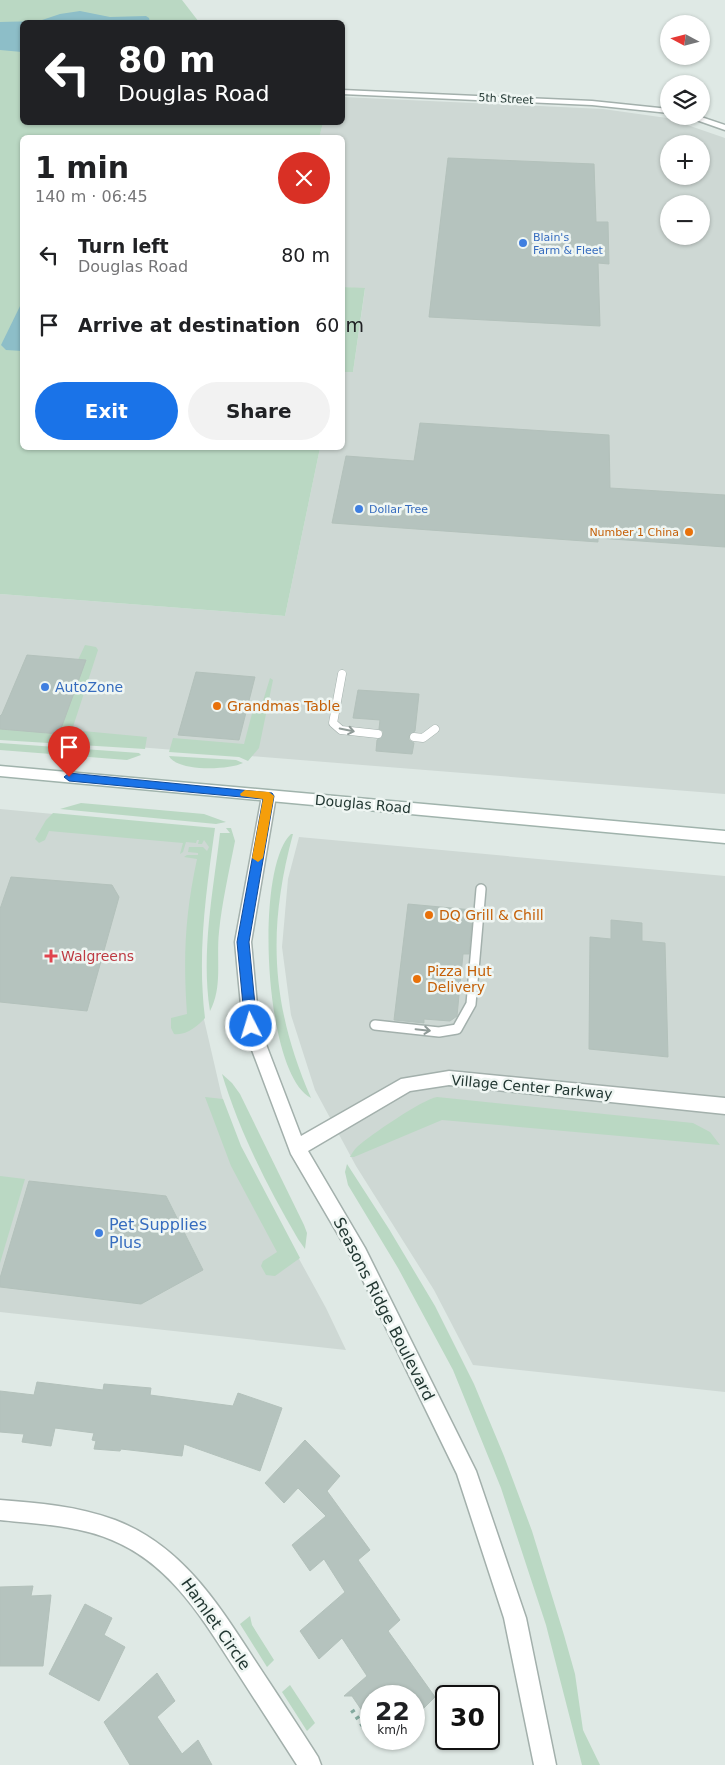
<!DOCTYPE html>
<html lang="en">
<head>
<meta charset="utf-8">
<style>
	:root { --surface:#fff; --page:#f2f2f2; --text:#202124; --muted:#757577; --accent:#1a73e8 }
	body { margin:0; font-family:"DejaVu Sans",sans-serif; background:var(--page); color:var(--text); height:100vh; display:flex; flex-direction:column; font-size:19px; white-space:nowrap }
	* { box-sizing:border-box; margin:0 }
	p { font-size:16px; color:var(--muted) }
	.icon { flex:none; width:28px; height:28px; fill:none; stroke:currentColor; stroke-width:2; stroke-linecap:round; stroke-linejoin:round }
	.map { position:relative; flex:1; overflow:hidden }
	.side { position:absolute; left:20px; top:135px; width:325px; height:315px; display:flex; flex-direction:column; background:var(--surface); border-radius:8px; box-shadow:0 1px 4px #0004 }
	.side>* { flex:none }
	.hud { position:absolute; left:20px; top:20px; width:325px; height:105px; border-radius:8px; box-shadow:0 1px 4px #0004; background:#202124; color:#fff; overflow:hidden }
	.needle { width:32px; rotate:277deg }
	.tools { position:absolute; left:660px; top:15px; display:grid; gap:10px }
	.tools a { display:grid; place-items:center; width:50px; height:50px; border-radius:50%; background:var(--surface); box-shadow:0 1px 4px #0004; font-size:25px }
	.speed { position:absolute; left:360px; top:1685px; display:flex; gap:10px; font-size:25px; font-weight:700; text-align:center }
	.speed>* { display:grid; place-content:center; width:65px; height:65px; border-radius:50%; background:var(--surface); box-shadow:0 1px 4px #0004; line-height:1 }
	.speed small { font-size:12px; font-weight:400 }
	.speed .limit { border:2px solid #111; border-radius:8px; background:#fff; color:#111 }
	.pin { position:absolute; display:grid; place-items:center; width:42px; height:42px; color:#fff; margin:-51px -21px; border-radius:50% 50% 50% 0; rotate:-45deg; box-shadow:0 0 5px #0007 }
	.pin .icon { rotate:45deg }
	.me { position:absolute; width:55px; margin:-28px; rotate:355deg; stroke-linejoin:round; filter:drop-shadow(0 0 4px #0008) }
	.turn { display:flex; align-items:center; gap:18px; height:105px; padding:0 15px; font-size:22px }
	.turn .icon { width:65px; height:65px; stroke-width:2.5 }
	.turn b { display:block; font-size:35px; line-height:42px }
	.round { display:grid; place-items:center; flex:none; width:52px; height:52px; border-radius:26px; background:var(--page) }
	.head { display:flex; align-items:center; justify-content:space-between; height:85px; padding:0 15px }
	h1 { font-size:30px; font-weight:700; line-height:38px }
	.primary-button { display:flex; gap:10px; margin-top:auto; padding:10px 15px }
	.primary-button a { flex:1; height:58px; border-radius:30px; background:var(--accent); color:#fff; font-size:20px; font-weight:700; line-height:58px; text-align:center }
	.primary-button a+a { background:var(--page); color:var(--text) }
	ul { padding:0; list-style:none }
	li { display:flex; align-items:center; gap:15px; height:70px; padding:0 15px }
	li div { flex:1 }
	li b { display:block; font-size:19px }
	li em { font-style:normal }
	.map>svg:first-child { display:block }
	.built { fill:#ced8d4; fill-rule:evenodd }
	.green { fill:#bad8c3 }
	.water { fill:#8dbec8 }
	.building { fill:#b5c3be; stroke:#b3c1bb }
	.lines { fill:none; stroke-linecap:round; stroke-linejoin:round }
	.lane-far1-casing { stroke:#a3b0ac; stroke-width:9 }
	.lane-casing { stroke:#a3b0ac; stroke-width:12 }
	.street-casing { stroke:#a3b0ac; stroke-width:3 }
	.secondary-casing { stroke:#a0b3ac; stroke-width:3 }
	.path { stroke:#83a99e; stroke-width:4.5; stroke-dasharray:3 5; stroke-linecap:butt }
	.lane-far1 { stroke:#fff; stroke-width:8 }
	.lane { stroke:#fff; stroke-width:9 }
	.street { fill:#fff; fill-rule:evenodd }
	.secondary { fill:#fff; fill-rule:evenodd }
	.oneway { stroke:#909b98 }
	.route { fill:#1a73e8; stroke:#114b97 }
	.slow { fill:#f59e0b }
	.shop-dot { fill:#3f7fe0; stroke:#eff6f3; stroke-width:2 }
	.food-dot { fill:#e8710a; stroke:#eff6f3; stroke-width:2 }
	.health-dot { fill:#e0444e; stroke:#eff6f3; stroke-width:2 }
	.labels { text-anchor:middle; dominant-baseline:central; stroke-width:5; stroke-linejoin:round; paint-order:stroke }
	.far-street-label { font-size:11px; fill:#223732; stroke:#eff6f3 }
	.far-shop-label { font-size:11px; fill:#366cbe; stroke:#eff6f3; text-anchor:start }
	.far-food-label { font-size:11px; fill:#c56008; stroke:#eff6f3; text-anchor:end }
	.shop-label { font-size:14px; fill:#366cbe; stroke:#eff6f3; text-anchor:start }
	.food-label { font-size:14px; fill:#c56008; stroke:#eff6f3; text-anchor:start }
	.street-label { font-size:14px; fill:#223732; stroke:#eff6f3 }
	.health-label { font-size:14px; fill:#be3a42; stroke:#eff6f3; text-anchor:start }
	.near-shop-label { font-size:16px; fill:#366cbe; stroke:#eff6f3; text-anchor:start }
	.near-street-label { font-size:16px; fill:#223732; stroke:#eff6f3 }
</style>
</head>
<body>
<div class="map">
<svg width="725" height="1765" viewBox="0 0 725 1765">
	<rect width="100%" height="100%" fill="#dfe9e5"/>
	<g class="built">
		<path d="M343,97L603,109L667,118L725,138V794L0,736V594L285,616L320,448H342L343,372H353L365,289L343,287L342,138L319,137L323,123L342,122ZM669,144H701V176H669ZM669,204H701V236H669Z"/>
		<path d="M0,809L214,829L200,923L203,1015L221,1093L236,1144L326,1308L346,1350L0,1312Z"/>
		<path d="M299,837L725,876V1392L473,1365L434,1290L356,1166L315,1090L291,1015L282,947L288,879Z"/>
	</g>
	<g class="green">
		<path d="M0,0H182L199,22H22V122L323,123L319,138H22V448H320L285,616L0,594Z"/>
		<path d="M343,287L365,288L353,372H343Z"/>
		<path d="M85,645L96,647L98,650L72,730L147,737L145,749L0,740V729L78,660Z"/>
		<path d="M270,678L273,680L259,748L248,761L239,757L169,752L173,738L244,744L254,706H261L262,704Z"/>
		<path d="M0,743L139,753L141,755L127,760L0,750Z"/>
		<path d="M169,756L236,760L243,763C229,770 177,772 169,756Z"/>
		<path d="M81,803L204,814L226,822L216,824L60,809Z"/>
		<path d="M53,813L215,828C206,892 197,955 205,1018C198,1026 186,1036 174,1034L171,1028V1018L187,1014C183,957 185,915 197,859L184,857L187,855H198V853L188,852L189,847H203L207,851L209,847L204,840L202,844H198L199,840H197L196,843L186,842L183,852L180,854L183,843L49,831L45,840L39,843L35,839L46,820Z"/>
		<path d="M226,828H231L235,841C229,872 222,902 219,932C216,959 223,987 210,1011C201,951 213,893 220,833H230Z"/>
		<path d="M291,834H293C267,930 271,1006 311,1098C264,1074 254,868 291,834Z"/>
		<path d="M222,1074L232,1083L240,1094L304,1225L307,1233L305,1249L298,1239C267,1186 240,1133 222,1074Z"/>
		<path d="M205,1097L223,1099L241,1146L300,1258L275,1276L266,1275L261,1266L263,1261L277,1252L231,1166Z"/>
		<path d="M437,1097L693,1123L710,1132L720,1145L442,1120L354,1157H350C352,1153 354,1150 357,1147C369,1136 423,1099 437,1097Z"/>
		<path d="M347,1164L389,1229L435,1306L474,1384L504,1456L532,1531L564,1635L575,1674L583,1730L600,1765H582L546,1625L501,1488L453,1370L398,1268L348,1185L345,1172Z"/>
		<path d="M0,1176L25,1179L0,1263Z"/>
		<path d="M250,1616L252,1625L274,1660L267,1667L240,1624Z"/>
		<path d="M290,1685L315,1723L307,1731L282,1692Z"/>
	</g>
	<g class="water">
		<path d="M80,11L110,17L146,16L149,18L150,22H22V52L0,50V22L39,21L60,14Z"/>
		<path d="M22,302V351L6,350L1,345Z"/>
	</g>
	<g class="building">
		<path d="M448,158L594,164L596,222H608L609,264L598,263L600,326L429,317Z"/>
		<path d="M420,423L609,435L610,488L725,495V547L598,538V542L332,523L346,456L414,461Z"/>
		<path d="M27,655L86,660L59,734L0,729V716L2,714Z"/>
		<path d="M196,672L255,677L239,740L178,735Z"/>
		<path d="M358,690L419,694L415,731L409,736V740L414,743L412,754L376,751L377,740L383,735V731L379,729L380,720L353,718Z"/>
		<path d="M11,877L112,885L119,897L87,1011L0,1002V909Z"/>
		<path d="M408,904L473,910L469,954H463L457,1016L450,1021L424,1019V1023L394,1020Z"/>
		<path d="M611,920L642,923V941L665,943L668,1057L589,1049L590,937L611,939Z"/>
		<path d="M29,1181L166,1196L203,1270L141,1304L0,1287V1278Z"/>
		<path d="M37,1382L103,1390L104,1384L151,1388L150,1395L233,1406L238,1393L282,1408L260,1471L184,1444L182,1456L121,1449L120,1451L94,1449L96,1441L92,1440L94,1433L55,1428L51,1446L22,1442L24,1434L0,1432V1391L34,1395Z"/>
		<path d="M305,1440L340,1476L327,1491L370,1550L358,1560L400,1620L388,1631L435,1697L414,1718V1696H371V1724L352,1696H344L367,1676L342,1638L319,1659L300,1631L345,1592L324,1559L310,1571L292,1545L326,1516L298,1488L284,1503L265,1483Z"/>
		<path d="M33,1586L31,1596L51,1595L43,1666H0V1587Z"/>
		<path d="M85,1604L112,1618L104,1635L125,1647L99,1701L49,1674Z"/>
		<path d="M157,1673L175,1701L157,1717L182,1754L198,1740L212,1765H130L104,1722Z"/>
	</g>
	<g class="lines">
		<defs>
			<g id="lane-far1">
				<path d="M342,674L333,723L341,730L378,734"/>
				<path d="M414,737L423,738L435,729"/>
			</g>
			<path id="lane" d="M375,1025L439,1032L457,1029L471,1004L481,889"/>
			<g id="street">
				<path d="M342,90L592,101L669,109V113L592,105L342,94Z"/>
				<path d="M685,116H698L725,125V130Z"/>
				<path d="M269,791L274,792L276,796L251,942L259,1026L301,1136L401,1079L449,1071L725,1098V1114L449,1085L410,1091L308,1151L365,1248L476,1471L526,1618L556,1765H534L504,1618L457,1474L353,1260L291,1154L243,1026L235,942L262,796L264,792Z"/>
				<path d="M0,1500C39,1503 78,1506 115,1520C181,1545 217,1602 254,1659C275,1691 297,1724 318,1757L321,1765H297C277,1734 257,1703 237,1672C204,1621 171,1564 112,1540C77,1525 37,1524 0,1520Z"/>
			</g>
			<path id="secondary" d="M0,766L725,831V843L0,776Z"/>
		</defs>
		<use href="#lane-far1" class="lane-far1-casing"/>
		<use href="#lane" class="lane-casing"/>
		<use href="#street" class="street-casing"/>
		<use href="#secondary" class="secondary-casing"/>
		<path class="path" d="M352,1710L372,1739"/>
		<use href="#lane-far1" class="lane-far1"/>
		<use href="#lane" class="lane"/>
		<use href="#street" class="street"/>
		<use href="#secondary" class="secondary"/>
	</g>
	<defs><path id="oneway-shaft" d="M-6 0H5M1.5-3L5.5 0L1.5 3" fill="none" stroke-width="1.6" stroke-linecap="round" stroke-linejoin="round" transform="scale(1.25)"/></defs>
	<g class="oneway">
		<use href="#oneway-shaft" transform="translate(347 730) rotate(12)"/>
		<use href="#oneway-shaft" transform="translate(423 1030) rotate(6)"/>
	</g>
	<path class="route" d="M69,773L272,793L274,796L249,942L257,1026L255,1029L251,1031L247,1029L245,1026L237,942L263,799L69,781L64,777Z"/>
	<path class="slow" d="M245,790L269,792L274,796L263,858L258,862L252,858L263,799L241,796L240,794Z"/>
	<g class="shop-dot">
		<circle cx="523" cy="243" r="5"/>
		<circle cx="359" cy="509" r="5"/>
		<circle cx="45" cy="687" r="5"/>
		<circle cx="99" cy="1233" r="5"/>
	</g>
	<g class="food-dot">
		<circle cx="689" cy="532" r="5"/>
		<circle cx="217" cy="706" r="5"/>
		<circle cx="429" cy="915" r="5"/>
		<circle cx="417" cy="979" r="5"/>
	</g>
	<path class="health-dot" d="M48.5 948.5h5v5h5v5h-5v5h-5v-5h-5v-5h5z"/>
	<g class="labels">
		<g class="far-street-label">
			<text transform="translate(506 99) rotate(3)">5th Street</text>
		</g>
		<g class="far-shop-label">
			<text x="533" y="237">Blain's<tspan x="533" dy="13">Farm &amp; Fleet</tspan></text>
			<text x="369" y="509">Dollar Tree</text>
		</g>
		<g class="far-food-label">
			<text x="679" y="532">Number 1 China</text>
		</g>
		<g class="shop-label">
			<text x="55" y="687">AutoZone</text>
		</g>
		<g class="food-label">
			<text x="227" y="706">Grandmas Table</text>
			<text x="439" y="915">DQ Grill &amp; Chill</text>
			<text x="427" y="971">Pizza Hut<tspan x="427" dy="16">Delivery</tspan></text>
		</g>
		<g class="street-label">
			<text transform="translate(363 804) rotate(5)">Douglas Road</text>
			<text transform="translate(532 1087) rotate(5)">Village Center Parkway</text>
		</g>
		<g class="health-label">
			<text x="61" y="956">Walgreens</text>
		</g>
		<g class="near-shop-label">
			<text x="109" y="1224">Pet Supplies<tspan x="109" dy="18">Plus</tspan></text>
		</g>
		<g class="near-street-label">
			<text transform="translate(384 1309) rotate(63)">Seasons Ridge Boulevard</text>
			<text transform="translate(216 1624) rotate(55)">Hamlet Circle</text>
		</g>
	</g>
</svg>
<div class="tools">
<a><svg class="needle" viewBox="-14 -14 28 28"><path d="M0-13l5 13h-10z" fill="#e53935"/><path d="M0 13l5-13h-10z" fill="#757577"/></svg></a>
<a><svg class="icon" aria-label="layers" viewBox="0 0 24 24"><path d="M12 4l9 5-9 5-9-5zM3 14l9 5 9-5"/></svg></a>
<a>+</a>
<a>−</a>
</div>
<div class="speed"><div>22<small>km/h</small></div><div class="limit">30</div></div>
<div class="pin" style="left:69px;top:777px;background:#d93025"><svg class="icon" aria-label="arrive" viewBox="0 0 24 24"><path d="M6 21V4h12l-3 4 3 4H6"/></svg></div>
<svg class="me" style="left:251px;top:1026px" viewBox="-20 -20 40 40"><circle r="17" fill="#1a73e8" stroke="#fff" stroke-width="3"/><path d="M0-11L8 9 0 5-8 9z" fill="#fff"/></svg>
<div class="hud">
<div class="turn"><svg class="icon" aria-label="left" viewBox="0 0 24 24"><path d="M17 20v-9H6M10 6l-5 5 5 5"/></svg><div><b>80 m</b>Douglas Road</div></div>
</div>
<section class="side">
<div class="head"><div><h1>1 min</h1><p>140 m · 06:45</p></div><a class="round" style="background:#d93025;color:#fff"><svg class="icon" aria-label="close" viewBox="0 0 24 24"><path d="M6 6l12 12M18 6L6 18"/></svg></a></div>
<ul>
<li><svg class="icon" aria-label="left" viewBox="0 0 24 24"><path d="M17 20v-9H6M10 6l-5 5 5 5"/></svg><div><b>Turn left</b><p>Douglas Road</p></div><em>80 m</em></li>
<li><svg class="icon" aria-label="arrive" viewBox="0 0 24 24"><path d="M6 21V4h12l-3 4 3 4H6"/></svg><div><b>Arrive at destination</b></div><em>60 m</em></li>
</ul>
<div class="primary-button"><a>Exit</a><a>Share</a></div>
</section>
</div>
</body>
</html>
